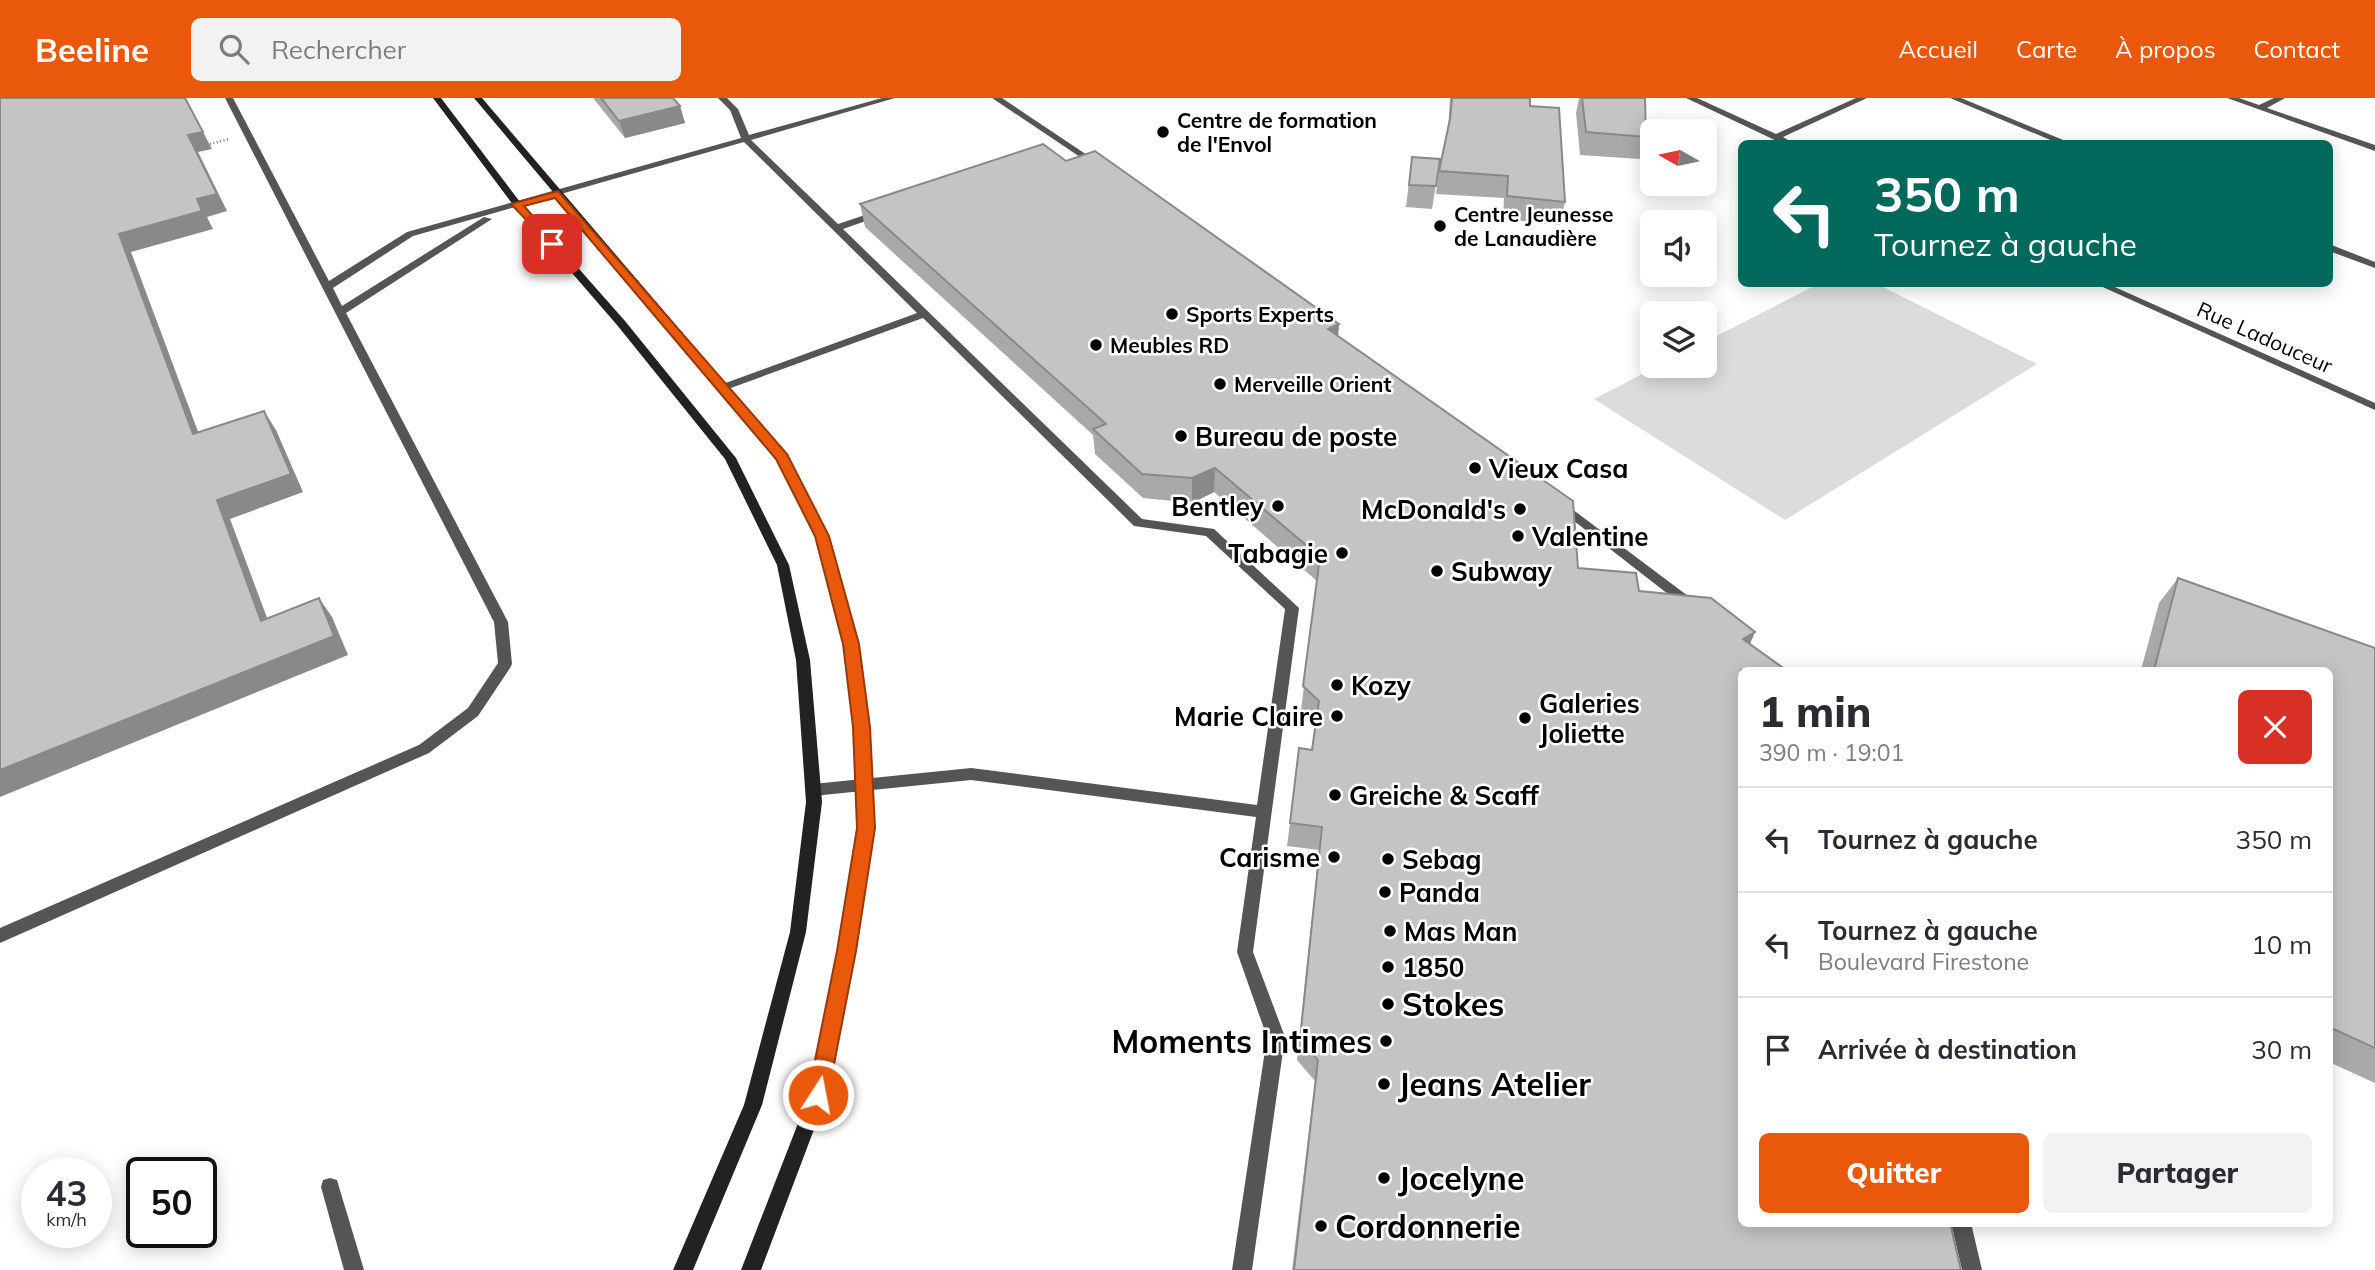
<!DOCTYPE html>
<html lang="fr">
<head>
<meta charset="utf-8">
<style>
	:root { --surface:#fff; --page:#f2f2f3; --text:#2b2b33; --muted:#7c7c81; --line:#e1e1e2; --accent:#ea580c }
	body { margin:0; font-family:Mulish,sans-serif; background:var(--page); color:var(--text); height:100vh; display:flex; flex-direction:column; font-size:26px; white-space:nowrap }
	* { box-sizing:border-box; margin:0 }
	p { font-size:23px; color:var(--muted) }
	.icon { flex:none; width:38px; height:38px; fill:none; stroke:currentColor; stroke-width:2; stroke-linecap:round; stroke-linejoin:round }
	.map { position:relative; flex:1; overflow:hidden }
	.details { position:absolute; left:1738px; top:569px; width:595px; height:560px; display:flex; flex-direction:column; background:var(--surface); border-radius:10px; box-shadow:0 4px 18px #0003 }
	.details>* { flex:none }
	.hud { position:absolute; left:1738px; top:42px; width:595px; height:147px; border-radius:10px; box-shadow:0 4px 18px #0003; background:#00695c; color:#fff; overflow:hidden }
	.needle { width:46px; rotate:279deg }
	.tools { position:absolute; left:1640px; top:21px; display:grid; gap:14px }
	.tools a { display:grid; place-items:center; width:77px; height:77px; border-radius:10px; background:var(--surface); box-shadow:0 4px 18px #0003; font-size:35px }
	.speed { position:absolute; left:21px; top:1059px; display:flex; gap:14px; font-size:35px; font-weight:700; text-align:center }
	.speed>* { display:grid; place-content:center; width:91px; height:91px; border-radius:50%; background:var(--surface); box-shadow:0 4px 18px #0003; line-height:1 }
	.speed small { font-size:18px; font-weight:400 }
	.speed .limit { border:4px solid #111; border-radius:10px; background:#fff; color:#111 }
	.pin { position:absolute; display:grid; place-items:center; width:60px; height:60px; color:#fff; margin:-30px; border-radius:14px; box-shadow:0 4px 10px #0006 }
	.me { position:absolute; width:77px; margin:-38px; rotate:11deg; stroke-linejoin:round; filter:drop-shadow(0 0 5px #0008) }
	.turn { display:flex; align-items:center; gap:24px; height:147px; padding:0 21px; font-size:32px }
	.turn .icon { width:91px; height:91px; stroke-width:2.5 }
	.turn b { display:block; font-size:49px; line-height:60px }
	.round { display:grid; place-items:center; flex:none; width:74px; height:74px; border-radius:10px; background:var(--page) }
	.headline { display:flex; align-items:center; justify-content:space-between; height:119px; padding:0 21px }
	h1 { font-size:42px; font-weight:800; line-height:52px }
	.cta { display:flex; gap:14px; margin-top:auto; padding:14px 21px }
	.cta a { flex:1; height:80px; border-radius:10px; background:var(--accent); color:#fff; font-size:28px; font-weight:800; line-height:80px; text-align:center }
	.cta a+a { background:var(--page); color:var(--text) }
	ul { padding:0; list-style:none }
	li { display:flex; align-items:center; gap:21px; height:105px; padding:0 21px; border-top:2px solid var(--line) }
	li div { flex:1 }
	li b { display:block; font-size:26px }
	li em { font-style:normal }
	header { display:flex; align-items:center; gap:42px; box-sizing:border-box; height:98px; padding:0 35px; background:var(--accent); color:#fff }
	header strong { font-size:33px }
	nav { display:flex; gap:38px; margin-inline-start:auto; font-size:24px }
	.search { width:490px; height:63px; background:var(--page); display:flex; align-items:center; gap:18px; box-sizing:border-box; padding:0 24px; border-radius:10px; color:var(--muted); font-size:26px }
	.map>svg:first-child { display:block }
	.green { fill:#dcdcdc }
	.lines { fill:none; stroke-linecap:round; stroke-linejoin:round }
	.path { stroke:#777; stroke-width:2.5; stroke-dasharray:1 2.5; stroke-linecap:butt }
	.service { fill:#555; fill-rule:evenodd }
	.minor { fill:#555; fill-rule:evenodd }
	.secondary { fill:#222; fill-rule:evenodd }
	.wall { fill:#a9a9a9 }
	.shaded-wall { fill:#898989 }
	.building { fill:#c4c4c4; stroke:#898989; stroke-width:2 }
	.route { fill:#ea580c; stroke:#983908; stroke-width:2 }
	.poi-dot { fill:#000; stroke:#fff; stroke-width:2.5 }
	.labels { text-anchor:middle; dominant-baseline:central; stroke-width:5; stroke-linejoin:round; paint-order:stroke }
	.far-poi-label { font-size:21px; font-weight:bold; fill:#000; stroke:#fff; text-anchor:start }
	.far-street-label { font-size:21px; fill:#000; stroke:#fff }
	.poi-label { font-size:26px; font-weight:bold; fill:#000; stroke:#fff; text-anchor:start }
	.near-poi-label { font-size:32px; font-weight:bold; fill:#000; stroke:#fff; text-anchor:start }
</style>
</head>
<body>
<header>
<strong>Beeline</strong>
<div class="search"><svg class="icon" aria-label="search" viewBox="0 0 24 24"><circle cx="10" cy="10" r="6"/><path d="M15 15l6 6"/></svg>Rechercher</div>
<nav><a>Accueil</a><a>Carte</a><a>À propos</a><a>Contact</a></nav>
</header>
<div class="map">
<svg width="2375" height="1172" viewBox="0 0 2375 1172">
	<rect width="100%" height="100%" fill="#fff"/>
	<path class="green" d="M1818,186H1877L2037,266L1785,422L1594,301L1658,268H1704L1705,244Z"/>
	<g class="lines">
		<path class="path" d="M210,46L229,41"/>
		<g class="service">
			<path d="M225,0H233L329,183L407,134L741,40L730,12L718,0H727L738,11L749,37L882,0H895L751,42L838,126L877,113H883V117L843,131L1142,421L1214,431L1299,510L1253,854L1285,939L1252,1172H1232L1267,939L1237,854L1256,719L971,682L813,698L808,696L805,692L808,688L813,686L971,670L1257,707L1285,511L1206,438L1134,428L923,220L728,291H720V287L917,215L744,44L413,138L333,190L342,208L484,119L492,121L346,215L508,524L512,566L510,570L478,618L429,655L0,845V830L419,647L468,610L498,565L494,524Z"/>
			<path d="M992,0H1002L1102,67L1095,69Z"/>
			<path d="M1560,402L1696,504L1698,507L1696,510H1686L1556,409L1554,406L1556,403Z"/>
			<path d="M330,1080L337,1082L339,1089L364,1172H344L321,1089L323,1082Z"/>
			<path d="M1951,1125H1971L1982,1172H1962Z"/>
		</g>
		<g class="minor">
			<path d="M1686,0H1697L1776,36L1856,0H1867L1783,39L1795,46H1783Z"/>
			<path d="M1950,0H1961L2073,46H2060Z"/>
			<path d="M2227,0H2239L2259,7L2274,0H2285L2267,10L2375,47V53Z"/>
			<path d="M2329,146L2375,164V170L2329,153Z"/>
			<path d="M2096,186H2108L2375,305V312Z"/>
		</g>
		<g class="secondary">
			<path d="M433,0H441L520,104L625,223L736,360L789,467L810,562L822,704L806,834L762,1007L693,1172H673L744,1007L790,834L806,704L796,562L777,467L725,361L617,227L514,108Z"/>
			<path d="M474,0H482L786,356L828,438L858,546L869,629L874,730L854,853L827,997L761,1172H741L809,997L838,853L858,730L855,629L844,546L816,438L777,360Z"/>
		</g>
	</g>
	<g class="wall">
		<path d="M593,0H673L680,8L685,25L625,40Z"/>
		<path d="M1450,0H1530V8L1565,104L1560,127L1503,121L1504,100L1436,96L1439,73L1448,33Z"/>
		<path d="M1579,0H1645L1646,39L1640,61L1580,57L1576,15Z"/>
		<path d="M1412,59L1440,61L1432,111L1406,109Z"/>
		<path d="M1066,63L1339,226L1338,238L1578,470L1639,493L1755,534L1750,546L1961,1172H1292L1315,983L1297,962L1319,752L1287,748L1290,725L1312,652L1315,626L1301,612L1317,483L1214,394L1192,405L1143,400L1095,356L1093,337L865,129L860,106Z"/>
		<path d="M2178,480L2375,550V985L2329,964V572H2141L2159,505Z"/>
	</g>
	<g class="shaded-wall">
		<path d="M185,0L212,51L198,54L227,113L207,119L213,131L131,154L206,355L193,336L119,136L188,37Z"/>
		<path d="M680,8L685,25L625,40L619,23Z"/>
		<path d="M1339,226L1337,250L1328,231Z"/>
		<path d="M264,313L276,332L303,394L230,421L275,541L261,523L217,402Z"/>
		<path d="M1215,370L1214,394L1192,405V380Z"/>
		<path d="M319,500L332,519L348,557L0,699V672Z"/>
		<path d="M1755,534L1744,558L1743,541Z"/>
	</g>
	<g class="building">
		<path d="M0,0H185L203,34L188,37L217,96L197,101L202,113L119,136L193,336L264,313L291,376L217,402L261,523L319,500L334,538L0,672Z"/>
		<path d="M601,0H673L680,8L619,23Z"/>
		<path d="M1452,0H1530V8L1559,10L1565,104L1507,98L1508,78L1439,73L1450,21Z"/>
		<path d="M1582,0H1645L1646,39L1586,34Z"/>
		<path d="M1043,46L1066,63L1095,53L1339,226L1328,231L1573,403L1578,470L1636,475L1639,493L1711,500L1755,534L1743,541L1786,572H1741V1125H1950L1961,1172H1294L1318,962L1300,941L1322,729L1290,725L1299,650L1312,652L1319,603L1303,588L1320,459L1215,370L1192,380L1142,376L1093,331L1106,326L860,106Z"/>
		<path d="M1412,59L1440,61L1436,88L1409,87Z"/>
		<path d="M2178,480L2375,550V950L2329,929V572H2154Z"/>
	</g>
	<path class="route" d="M558,93L787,356L829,438L859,546L870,629L875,730L856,853L828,997L825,1004L818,1007L811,1004L808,997L837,853L857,730L853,629L843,546L815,438L776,361L555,100L524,108L557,146L552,149L511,106Z"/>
	<g class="poi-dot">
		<circle cx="1163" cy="34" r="7"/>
		<circle cx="1440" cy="128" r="7"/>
		<circle cx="1172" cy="216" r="7"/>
		<circle cx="1096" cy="247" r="7"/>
		<circle cx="1220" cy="286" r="7"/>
		<circle cx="1181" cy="338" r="7"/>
		<circle cx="1475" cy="370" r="7"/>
		<circle cx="1278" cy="408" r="7"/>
		<circle cx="1520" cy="411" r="7"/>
		<circle cx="1518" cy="438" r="7"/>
		<circle cx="1342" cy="455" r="7"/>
		<circle cx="1437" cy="473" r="7"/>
		<circle cx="1337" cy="587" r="7"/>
		<circle cx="1337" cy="618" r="7"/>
		<circle cx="1525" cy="620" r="7"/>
		<circle cx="1335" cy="697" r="7"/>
		<circle cx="1334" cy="759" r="7"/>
		<circle cx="1388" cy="761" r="7"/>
		<circle cx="1385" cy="794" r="7"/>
		<circle cx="1390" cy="833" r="7"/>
		<circle cx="1388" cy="869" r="7"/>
		<circle cx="1388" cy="906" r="7"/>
		<circle cx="1386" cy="943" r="7"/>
		<circle cx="1384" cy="986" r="7"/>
		<circle cx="1384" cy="1080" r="7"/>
		<circle cx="1321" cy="1128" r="7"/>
	</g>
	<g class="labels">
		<g class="far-poi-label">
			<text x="1177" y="22">Centre de formation<tspan x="1177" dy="24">de l'Envol</tspan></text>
			<text x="1454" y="116">Centre Jeunesse<tspan x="1454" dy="24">de Lanaudière</tspan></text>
			<text x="1186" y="216">Sports Experts</text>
			<text x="1110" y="247">Meubles RD</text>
			<text x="1234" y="286">Merveille Orient</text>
		</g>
		<g class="far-street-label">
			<text transform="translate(2265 239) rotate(24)">Rue Ladouceur</text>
		</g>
		<g class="poi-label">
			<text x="1195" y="338">Bureau de poste</text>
			<text x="1489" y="370">Vieux Casa</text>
			<text x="1264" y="408" text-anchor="end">Bentley</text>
			<text x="1506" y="411" text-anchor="end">McDonald's</text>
			<text x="1532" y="438">Valentine</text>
			<text x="1328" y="455" text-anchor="end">Tabagie</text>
			<text x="1451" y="473">Subway</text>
			<text x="1351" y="587">Kozy</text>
			<text x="1539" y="605">Galeries<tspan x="1539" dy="30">Joliette</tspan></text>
			<text x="1323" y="618" text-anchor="end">Marie Claire</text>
			<text x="1349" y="697">Greiche &amp; Scaff</text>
			<text x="1320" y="759" text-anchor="end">Carisme</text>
			<text x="1402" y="761">Sebag</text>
			<text x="1399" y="794">Panda</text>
			<text x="1404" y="833">Mas Man</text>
			<text x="1402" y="869">1850</text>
		</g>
		<g class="near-poi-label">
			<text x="1402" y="906">Stokes</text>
			<text x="1372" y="943" text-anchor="end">Moments Intimes</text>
			<text x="1398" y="986">Jeans Atelier</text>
			<text x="1398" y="1080">Jocelyne</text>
			<text x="1335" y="1128">Cordonnerie</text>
		</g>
	</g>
</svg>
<div class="tools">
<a><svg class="needle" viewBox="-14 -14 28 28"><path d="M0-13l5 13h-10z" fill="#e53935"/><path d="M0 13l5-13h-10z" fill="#7c7c81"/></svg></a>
<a><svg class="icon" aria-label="sound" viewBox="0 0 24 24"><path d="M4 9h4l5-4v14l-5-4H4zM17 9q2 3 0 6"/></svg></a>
<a><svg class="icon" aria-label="layers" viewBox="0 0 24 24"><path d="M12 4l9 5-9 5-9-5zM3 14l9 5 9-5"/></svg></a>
</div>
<div class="speed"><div>43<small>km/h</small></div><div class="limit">50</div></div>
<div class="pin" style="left:552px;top:146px;background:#d93025"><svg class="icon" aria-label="arrive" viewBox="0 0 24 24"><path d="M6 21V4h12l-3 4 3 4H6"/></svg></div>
<svg class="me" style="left:818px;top:997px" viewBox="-20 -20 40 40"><circle r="17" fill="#ea580c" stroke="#fff" stroke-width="3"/><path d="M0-11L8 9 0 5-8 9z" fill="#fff"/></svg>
<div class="hud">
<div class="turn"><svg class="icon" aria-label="left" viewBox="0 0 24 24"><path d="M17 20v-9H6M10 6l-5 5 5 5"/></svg><div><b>350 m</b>Tournez à gauche</div></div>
</div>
<section class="details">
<div class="headline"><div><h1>1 min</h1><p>390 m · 19:01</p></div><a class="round" style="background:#d93025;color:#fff"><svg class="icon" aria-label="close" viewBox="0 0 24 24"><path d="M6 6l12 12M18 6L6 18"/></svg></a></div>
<ul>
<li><svg class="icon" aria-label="left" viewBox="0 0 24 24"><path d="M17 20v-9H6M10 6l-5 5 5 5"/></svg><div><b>Tournez à gauche</b></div><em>350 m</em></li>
<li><svg class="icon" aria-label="left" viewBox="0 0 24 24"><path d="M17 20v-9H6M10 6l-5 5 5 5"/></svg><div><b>Tournez à gauche</b><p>Boulevard Firestone</p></div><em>10 m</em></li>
<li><svg class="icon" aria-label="arrive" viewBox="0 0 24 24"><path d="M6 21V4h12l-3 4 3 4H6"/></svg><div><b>Arrivée à destination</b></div><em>30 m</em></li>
</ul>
<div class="cta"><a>Quitter</a><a>Partager</a></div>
</section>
</div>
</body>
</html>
